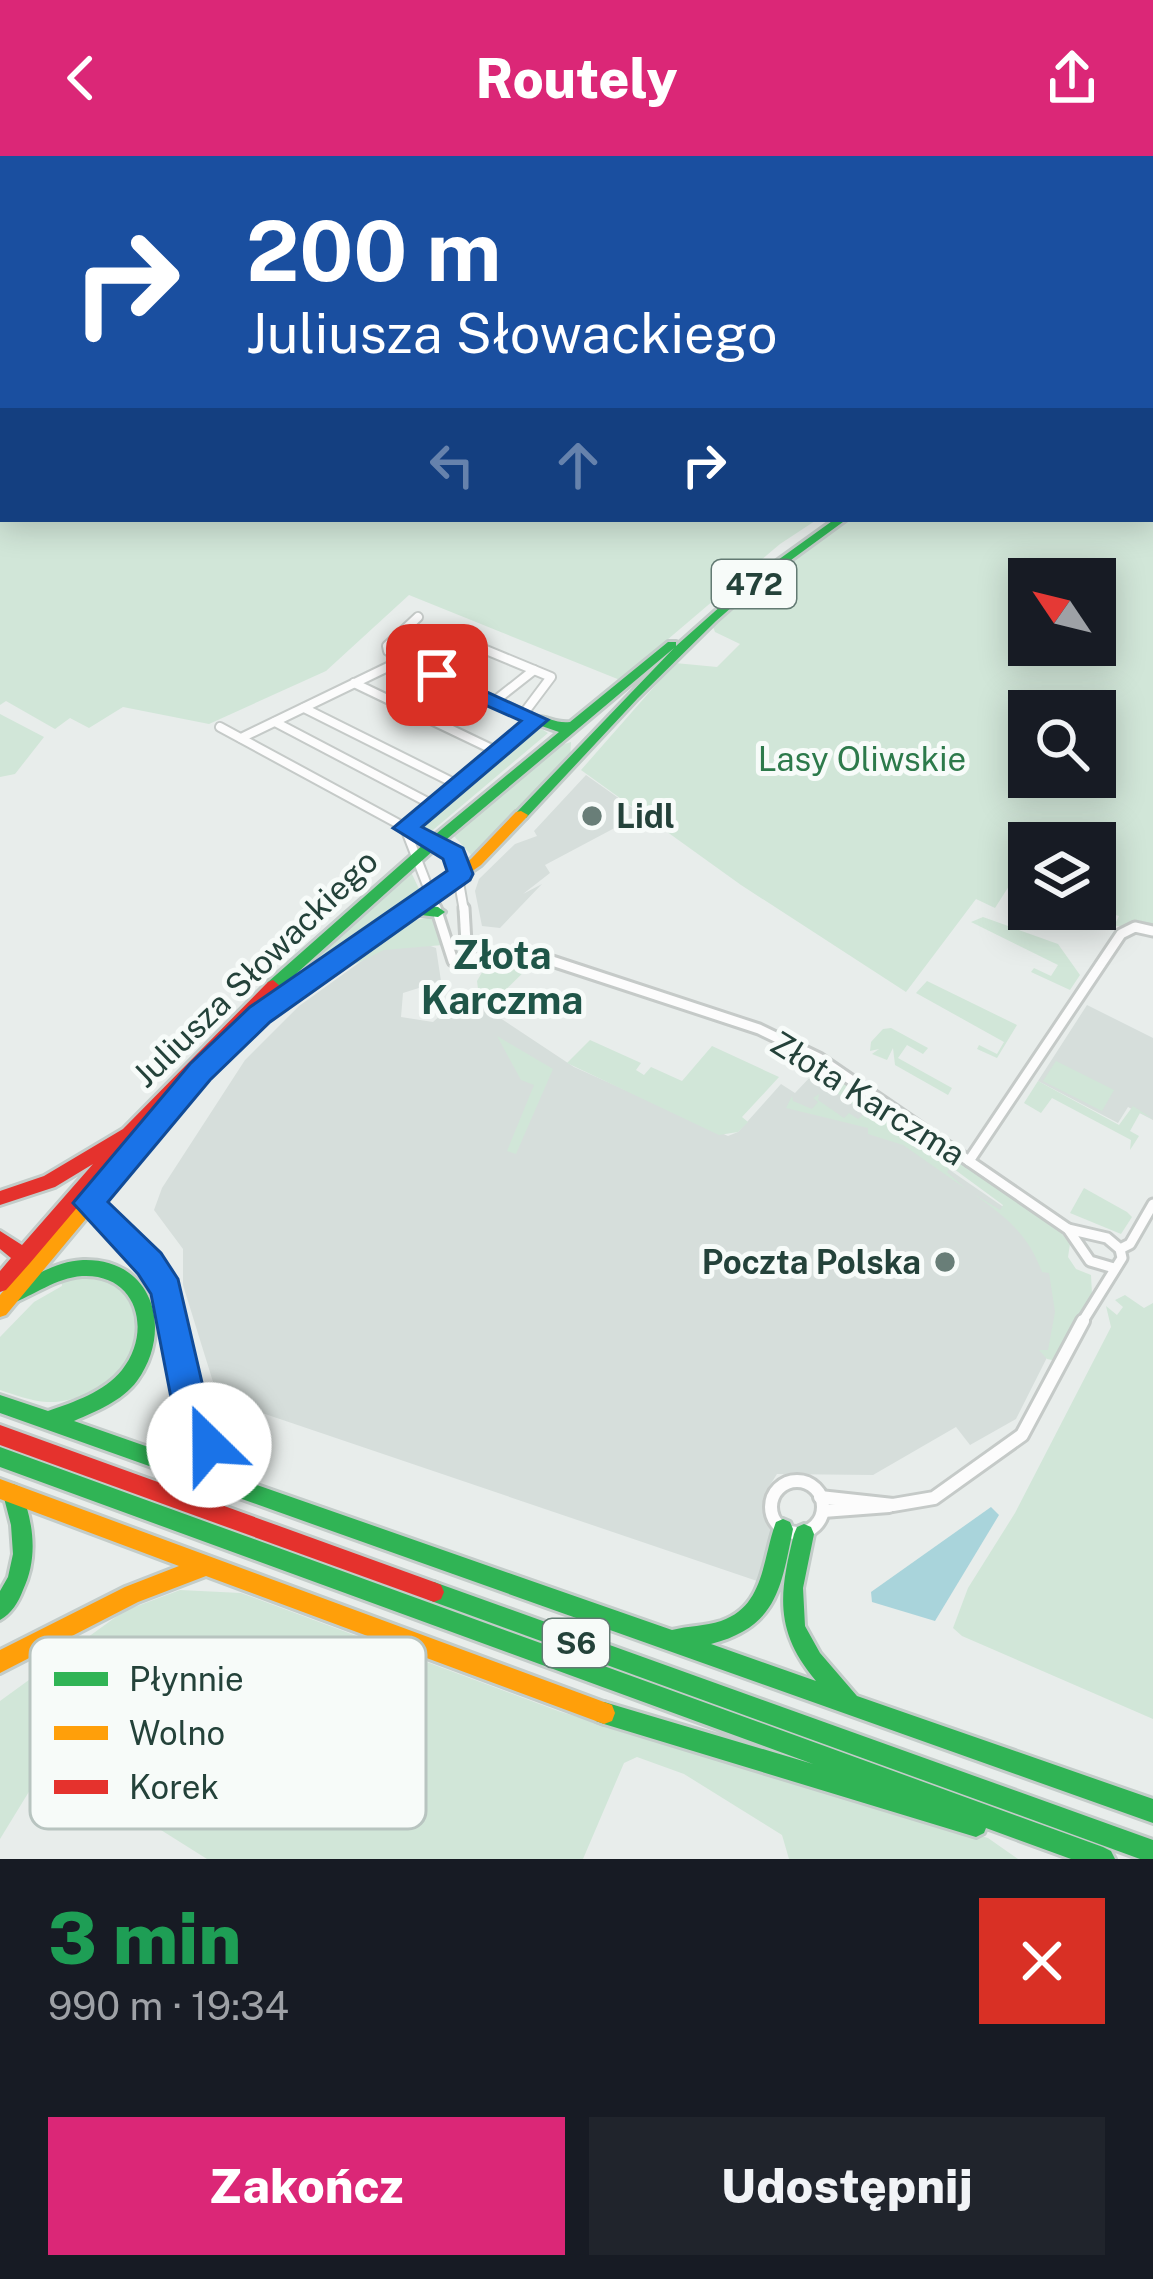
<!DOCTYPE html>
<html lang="pl">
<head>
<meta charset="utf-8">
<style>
	:root { --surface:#171b24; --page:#20242c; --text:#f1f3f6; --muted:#9ea1a6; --accent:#db2777 }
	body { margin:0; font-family:"Public Sans",sans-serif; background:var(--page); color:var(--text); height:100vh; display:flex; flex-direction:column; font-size:45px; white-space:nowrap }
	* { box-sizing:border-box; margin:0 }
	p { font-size:39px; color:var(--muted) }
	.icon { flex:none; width:66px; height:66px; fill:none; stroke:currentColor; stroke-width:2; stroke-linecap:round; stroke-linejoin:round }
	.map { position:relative; height:1703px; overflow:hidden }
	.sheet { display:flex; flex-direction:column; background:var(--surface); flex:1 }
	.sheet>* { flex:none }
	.banner { position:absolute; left:0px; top:0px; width:1155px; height:366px; box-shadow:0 6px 30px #0003; background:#1a4fa0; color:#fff; overflow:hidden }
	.needle { width:78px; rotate:305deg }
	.buttons { position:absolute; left:1008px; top:402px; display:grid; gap:24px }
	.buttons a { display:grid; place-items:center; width:108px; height:108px; border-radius:0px; background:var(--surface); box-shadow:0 6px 30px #0003; font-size:60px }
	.pin { position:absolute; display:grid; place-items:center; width:102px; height:102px; color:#fff; margin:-51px; border-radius:24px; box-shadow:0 6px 18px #0006 }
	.me { position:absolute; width:132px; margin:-66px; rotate:337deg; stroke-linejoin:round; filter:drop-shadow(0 0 9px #0008) }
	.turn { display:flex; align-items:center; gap:42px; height:252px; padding:0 48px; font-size:54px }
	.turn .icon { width:156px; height:156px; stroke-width:2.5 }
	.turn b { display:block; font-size:84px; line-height:102px }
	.lanes { display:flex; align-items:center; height:114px; padding:0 48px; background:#0003; justify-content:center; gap:60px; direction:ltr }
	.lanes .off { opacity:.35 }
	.round { display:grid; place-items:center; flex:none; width:126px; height:126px; border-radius:0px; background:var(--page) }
	.overview { display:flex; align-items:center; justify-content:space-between; height:204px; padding:0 48px }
	h1 { font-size:72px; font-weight:800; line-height:90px; color:#1e9e55 }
	.cta { display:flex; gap:24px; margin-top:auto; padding:24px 48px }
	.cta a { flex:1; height:138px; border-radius:0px; background:var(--accent); color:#fff; font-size:48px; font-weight:800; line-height:138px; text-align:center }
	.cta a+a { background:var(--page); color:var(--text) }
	header { display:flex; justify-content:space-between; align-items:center; height:156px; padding:0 48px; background:var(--accent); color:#fff; font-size:54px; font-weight:800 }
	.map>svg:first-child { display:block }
	.built { fill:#d6dedb }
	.green { fill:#d1e6d8; fill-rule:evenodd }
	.water { fill:#a9d4db }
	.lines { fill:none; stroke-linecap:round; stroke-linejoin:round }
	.street-far2-casing { stroke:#c5cac8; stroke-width:12 }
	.street-far1-casing { stroke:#c5cac8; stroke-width:15 }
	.street-casing { stroke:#c5cac8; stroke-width:18 }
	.fast-casing { stroke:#c3ccc9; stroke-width:6 }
	.slow-casing { stroke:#c3ccc9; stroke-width:6 }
	.jam-casing { stroke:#c3ccc9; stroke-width:6 }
	.street-far2 { stroke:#fcfcfc; stroke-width:8 }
	.street-far1 { stroke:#fcfcfc; stroke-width:9 }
	.street { stroke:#fcfcfc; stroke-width:12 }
	.fast { fill:#30b455; fill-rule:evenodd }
	.slow { fill:#ff9f0a; fill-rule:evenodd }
	.jam { fill:#e5322d; fill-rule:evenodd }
	.route { fill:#1a73e8; stroke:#114b97; stroke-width:3 }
	.poi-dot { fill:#697e78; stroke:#f7fbf9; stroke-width:4.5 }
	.labels { text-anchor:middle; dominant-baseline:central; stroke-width:10; stroke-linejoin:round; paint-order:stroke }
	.shield { fill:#f7fbf9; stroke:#637a73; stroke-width:3 }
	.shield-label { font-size:30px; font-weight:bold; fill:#24423a }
	.park-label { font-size:33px; fill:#2d7a4b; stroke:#f7fbf9 }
	.poi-label { font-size:33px; font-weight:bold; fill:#24423a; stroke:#f7fbf9; text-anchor:start }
	.street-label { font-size:33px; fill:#24423a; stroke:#f7fbf9 }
	.quarter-label { font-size:39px; font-weight:bold; fill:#1f5548; stroke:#f7fbf9 }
	.key { fill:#f7fbf9; stroke:#b8c4c0; stroke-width:3 }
	.key-label { font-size:33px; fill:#24423a }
</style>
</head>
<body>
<header><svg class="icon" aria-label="back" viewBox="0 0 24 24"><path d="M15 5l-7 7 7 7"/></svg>Routely<svg class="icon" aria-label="share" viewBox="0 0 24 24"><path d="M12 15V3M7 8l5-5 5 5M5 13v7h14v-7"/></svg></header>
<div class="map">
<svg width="1153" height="1703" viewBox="0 0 1153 1703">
	<rect width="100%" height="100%" fill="#e8edeb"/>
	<g class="built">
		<path d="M586,619L641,658L545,709L550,717L523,738L542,728L500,772L482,770L475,735L479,723L515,688L537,680L534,675Z"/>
		<path d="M417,785L436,792L441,825L403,837L401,861L433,866L452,849L479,848L574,911L728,980L738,976L781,928L795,937L812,919L1028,1068L1078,1140L1016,1263L970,1289L956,1271L873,1319L777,1318L765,1337L773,1374L763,1427L218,1242L183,1129V1093L154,1054L162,1032L245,904L299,850L374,796Z"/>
		<path d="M1087,849L1153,882V964L1128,951L1118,967L1038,925Z"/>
	</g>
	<g class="green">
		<path d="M0,0H1153V265L1152,3H3V363H818L780,388L620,524L409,439L326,515L209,568L123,551L89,572L70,562L55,573L6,545L0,549Z"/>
		<path d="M1153,274V772L1114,770L1119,760L1095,753V687H1029V735L1009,730L995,752L976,743L906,836L741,729L581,614L675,507L717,511L740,488L715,476L712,468L829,373L850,363H1152ZM1029,423H1095V489H1029ZM1029,555H1095V621H1029Z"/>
		<path d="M0,558L44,581L15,618L0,621Z"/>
		<path d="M535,569L548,577L433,674L417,672L424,661L436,658L455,641L451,638L466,626L480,625L476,621L531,578L528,575Z"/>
		<path d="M571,586L570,602L473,701L453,679L561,589Z"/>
		<path d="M410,714L421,737L267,843Z"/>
		<path d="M983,761L1058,788L1080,819L1070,834L1031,816L1034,812L1051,820L1058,809L971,766Z"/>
		<path d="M428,762L435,765L443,789L384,794L347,812L414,764Z"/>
		<path d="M533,807L487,852L480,848L477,825L484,813Z"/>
		<path d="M927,825L1017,869L997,902L977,893L979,889L997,898L1004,886L916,837Z"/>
		<path d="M891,872L928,892L923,898L907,889L898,902L952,932L948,939L895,909L893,892L887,904L872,898L879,893L870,895L871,886L883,873Z"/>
		<path d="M497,880L553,913L516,998L507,995L534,929L521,924Z"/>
		<path d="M590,884L641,907L636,914L644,919L651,911L682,925L712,890L779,921L742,961L748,966L738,976L719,979L567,907Z"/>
		<path d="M1056,905L1114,934L1102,955L1043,925Z"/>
		<path d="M819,916L834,918L939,990L951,1010L947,1016L966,1033L903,989L868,978V972L786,952L792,940L793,945L812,953L818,946L813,942L819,938L818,944L844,962L849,957L858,963L865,957L813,920L806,923Z"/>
		<path d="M1038,925L1119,969L1133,950L1153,963L1140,957L1130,975L1139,980L1130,994L1131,984L1052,942L1041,957L1024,947Z"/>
		<path d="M945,994L1056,1070L1070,1088L1068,1101L1076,1113L1091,1119L1092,1138L1057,1205L1047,1203L1039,1194H1048L1055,1156L1049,1117L1042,1116C1028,1078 1006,1061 974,1038L1000,1054L1003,1049L954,1013Z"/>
		<path d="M1084,1032L1127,1056L1132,1061L1121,1078L1070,1057Z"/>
		<path d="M99,1117L134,1135C135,1147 140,1161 139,1173C136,1215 87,1248 47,1246C31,1245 15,1239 0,1234V1181L34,1146L62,1130L61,1123Z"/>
		<path d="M1125,1139L1144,1152L1153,1147V1563L962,1480L953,1472L968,1432L1015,1357L1111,1171L1106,1150L1117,1159L1123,1151L1115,1144Z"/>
		<path d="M180,1434L241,1437L561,1556L988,1682L1018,1703H789L782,1679L684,1618L637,1601L624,1607L583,1703H207L99,1635L87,1624L83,1610L63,1604L41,1616L0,1683V1545L124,1455Z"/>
	</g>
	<path class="water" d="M991,1351L999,1359L935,1465L872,1446L871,1436Z"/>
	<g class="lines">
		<defs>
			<g id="street-far2">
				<path d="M354,527L498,596"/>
				<path d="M496,544L534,514"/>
				<path d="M304,552L458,629"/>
				<path d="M275,566L433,649"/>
				<path d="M220,571L454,698L464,755"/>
				<path d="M241,582L452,480L551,521L524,557"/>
				<path d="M405,672L437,755"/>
				<path d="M405,672L537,564L388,495L387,490L418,461"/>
			</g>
			<g id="street-far1">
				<path d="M436,752L453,805L498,799L546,803L759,873L819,902L1068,1073L1090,1105L1114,1112"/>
				<path d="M464,752L467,804"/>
				<path d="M472,805L508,802"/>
				<path d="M969,1005L1121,778L1135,771L1153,775"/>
				<path d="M1068,1073L1107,1082L1120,1093"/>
				<path d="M1120,1093L1130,1088L1153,1048"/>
				<path d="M1081,1168L1122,1102L1120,1093"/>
			</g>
			<g id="street">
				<circle cx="797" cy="1351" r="26"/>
				<path d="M820,1341L893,1349L934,1342L1022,1279L1083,1165"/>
				<path d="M823,1355L889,1350"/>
			</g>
			<g id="fast">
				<rect x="1152" y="269" width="1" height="6"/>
				<path d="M835,363H847L757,429L716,465L638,542L526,662H516L514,659L674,492L435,693L278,834H268L266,830L268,826L425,687L559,576L533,567V561C546,559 555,568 570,566L668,486H676V490L750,424Z"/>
				<path d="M409,748L438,751L445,756L438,761L404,757L402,753Z"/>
				<path d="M88,1040L94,1042L155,1101L172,1128L199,1249L240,1323L672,1474C688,1470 705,1470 721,1465C765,1450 762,1403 776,1366L783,1363L790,1366L793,1373C781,1432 777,1471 711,1488L816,1525C774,1475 779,1438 794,1378L797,1371L804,1368L811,1371L814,1378L803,1432L805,1470L820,1497L857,1540L1153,1643V1667L0,1257V1239L48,1255C74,1246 104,1236 122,1214C153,1175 137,1117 82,1120C56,1122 34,1139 11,1148L5,1146L2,1140L5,1134C29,1123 56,1105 83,1104C153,1102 174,1174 137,1225C122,1245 97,1255 74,1265L214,1314L180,1252L158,1136L143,1113L82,1052L80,1047L82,1042Z"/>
				<path d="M0,1291L1103,1691L1111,1695L1115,1703H1071L986,1672L984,1677L976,1681L604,1568L596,1565L593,1557L596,1549L604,1546L813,1608L0,1311Z"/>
				<path d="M13,1328L20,1331C33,1365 39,1400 23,1434C18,1447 12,1457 0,1464V1435L8,1421L13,1398L11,1369L3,1338L6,1331Z"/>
				<path d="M434,1426L1153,1684V1703H1140L434,1446L427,1443L424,1436L427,1429Z"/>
			</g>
			<g id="slow">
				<path d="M521,655L528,659L526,662L481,709L293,839L238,887L180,950L6,1159L0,1161V1139L168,940L228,879L283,831L471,703L516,656Z"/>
				<path d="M0,1323L604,1546L612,1549L615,1557L612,1565L604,1568L206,1420L138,1446L0,1517V1494L125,1431L179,1410L0,1343Z"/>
			</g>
			<g id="jam">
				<path d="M273,824L280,830L278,834L153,962L30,1107L6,1134L0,1136V1115L11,1102L0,1093V1075L22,1089L93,1008L55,1031L0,1049V1035L44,1020L123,973L268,826Z"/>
				<path d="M0,1269L434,1426L441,1429L444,1436L441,1443L434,1446L0,1289Z"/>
			</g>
		</defs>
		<use href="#street-far2" class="street-far2-casing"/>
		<use href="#street-far1" class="street-far1-casing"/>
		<use href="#street" class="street-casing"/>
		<use href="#fast" class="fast-casing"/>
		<use href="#slow" class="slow-casing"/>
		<use href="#jam" class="jam-casing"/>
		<use href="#street-far2" class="street-far2"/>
		<use href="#street-far1" class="street-far1"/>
		<use href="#street" class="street"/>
		<use href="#fast" class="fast"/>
		<use href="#slow" class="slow"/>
		<use href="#jam" class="jam"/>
	</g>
	<path class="route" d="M437,513L548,564L422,671L463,692L473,718L470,724L270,866L210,924L108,1046L161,1097L178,1123L207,1248L226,1289L221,1301L209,1306L196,1301L173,1252L151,1138L138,1118L73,1047L190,908L250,851L447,715L443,703L393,672L521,565L429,524L426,519Z"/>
	<g class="poi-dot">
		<circle cx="592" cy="660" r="12"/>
		<circle cx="945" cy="1106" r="12"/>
	</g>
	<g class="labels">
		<g class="shield">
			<rect x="712" y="404" width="84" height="48" rx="9"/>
			<rect x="543" y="1463" width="66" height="48" rx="9"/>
		</g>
		<g class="shield-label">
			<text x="754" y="428">472</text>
			<text x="576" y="1487">S6</text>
		</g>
		<g class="park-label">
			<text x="862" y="603">Lasy Oliwskie</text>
		</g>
		<g class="poi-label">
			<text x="616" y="660">Lidl</text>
			<text x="921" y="1106" text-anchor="end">Poczta Polska</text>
		</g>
		<g class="street-label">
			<text transform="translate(255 812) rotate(-44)">Juliusza Słowackiego</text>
			<text transform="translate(868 942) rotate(32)">Złota Karczma</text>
		</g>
		<g class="quarter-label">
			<text x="502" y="799">Złota<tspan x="502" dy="45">Karczma</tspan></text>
		</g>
	</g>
	<rect x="30" y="1481" width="396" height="192" rx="18" class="key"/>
	<rect x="54" y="1516" width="54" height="14" fill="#30b455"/>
	<rect x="54" y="1570" width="54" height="14" fill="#ff9f0a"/>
	<rect x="54" y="1624" width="54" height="14" fill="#e5322d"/>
	<g class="key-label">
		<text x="129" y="1535">Płynnie</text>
		<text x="129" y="1589">Wolno</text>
		<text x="129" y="1643">Korek</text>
	</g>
</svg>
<div class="buttons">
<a><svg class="needle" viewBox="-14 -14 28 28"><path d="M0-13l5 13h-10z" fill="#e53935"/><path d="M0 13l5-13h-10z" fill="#9ea1a6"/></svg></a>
<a><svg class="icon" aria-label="search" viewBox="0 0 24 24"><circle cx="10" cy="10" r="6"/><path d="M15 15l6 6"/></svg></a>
<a><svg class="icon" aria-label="layers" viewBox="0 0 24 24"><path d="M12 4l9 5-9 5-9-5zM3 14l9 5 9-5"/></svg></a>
</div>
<div class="pin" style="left:437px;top:519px;background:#d93025"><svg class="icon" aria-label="arrive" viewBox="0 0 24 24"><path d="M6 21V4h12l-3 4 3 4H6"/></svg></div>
<svg class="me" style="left:209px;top:1289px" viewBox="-20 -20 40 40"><circle r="19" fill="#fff"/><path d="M0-13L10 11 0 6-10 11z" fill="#1a73e8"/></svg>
<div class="banner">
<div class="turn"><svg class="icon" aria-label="right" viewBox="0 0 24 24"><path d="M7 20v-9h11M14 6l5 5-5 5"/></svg><div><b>200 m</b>Juliusza Słowackiego</div></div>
<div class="lanes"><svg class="icon off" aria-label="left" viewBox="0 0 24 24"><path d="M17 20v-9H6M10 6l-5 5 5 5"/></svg><svg class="icon off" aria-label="ahead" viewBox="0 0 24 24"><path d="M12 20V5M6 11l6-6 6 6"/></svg><svg class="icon" aria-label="right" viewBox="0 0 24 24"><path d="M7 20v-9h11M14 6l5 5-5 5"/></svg></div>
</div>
</div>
<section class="sheet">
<div class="overview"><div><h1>3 min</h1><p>990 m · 19:34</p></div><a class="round" style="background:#d93025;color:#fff"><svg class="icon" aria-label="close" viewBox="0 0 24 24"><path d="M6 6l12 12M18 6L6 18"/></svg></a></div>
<div class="cta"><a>Zakończ</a><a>Udostępnij</a></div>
</section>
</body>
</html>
